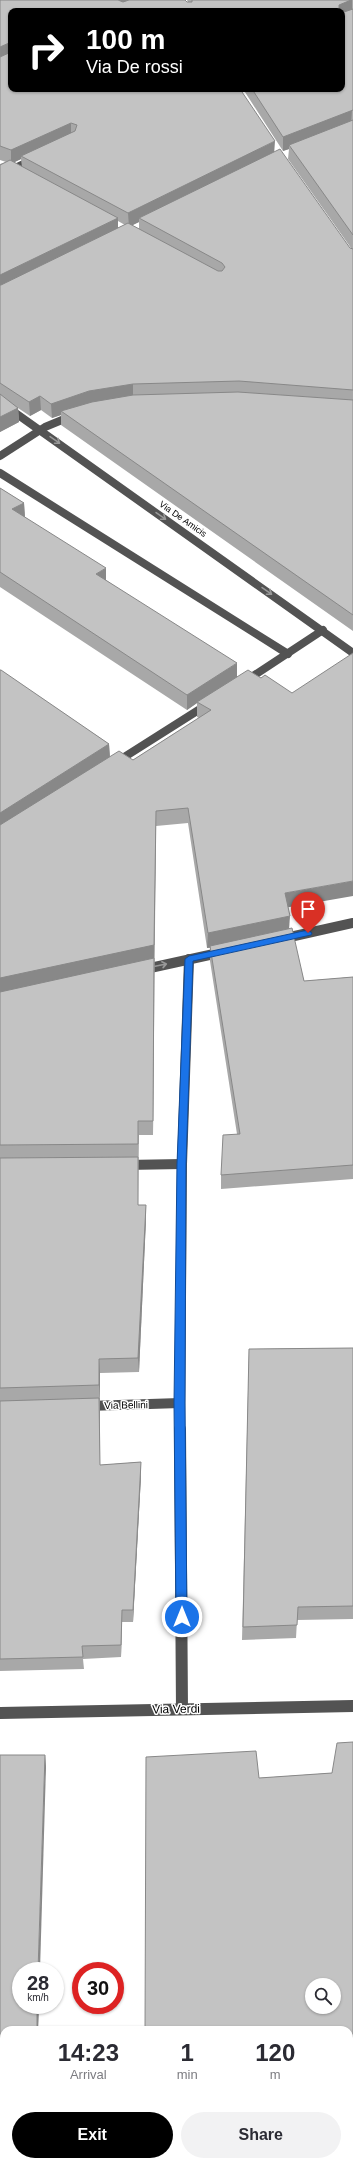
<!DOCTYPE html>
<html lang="en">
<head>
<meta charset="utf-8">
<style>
	:root { --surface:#fff; --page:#f2f2f3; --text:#2b2b33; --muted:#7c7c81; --accent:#000 }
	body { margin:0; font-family:Helvetica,sans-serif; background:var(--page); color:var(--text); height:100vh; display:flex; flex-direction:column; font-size:15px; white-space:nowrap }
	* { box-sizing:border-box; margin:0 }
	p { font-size:13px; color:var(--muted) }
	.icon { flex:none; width:22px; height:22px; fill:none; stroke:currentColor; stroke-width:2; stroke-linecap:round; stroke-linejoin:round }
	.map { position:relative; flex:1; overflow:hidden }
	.side { position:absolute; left:0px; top:2026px; width:353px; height:140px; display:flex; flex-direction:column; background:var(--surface); border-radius:12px 12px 0 0; box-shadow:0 1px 3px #0004 }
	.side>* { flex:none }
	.guide { position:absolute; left:8px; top:8px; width:337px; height:84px; border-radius:8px; box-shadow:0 1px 3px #0004; background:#000; color:#fff; overflow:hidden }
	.buttons { position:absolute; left:305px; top:1978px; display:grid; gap:8px }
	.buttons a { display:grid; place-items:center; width:36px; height:36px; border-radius:50%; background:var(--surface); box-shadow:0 1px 3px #0004; font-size:20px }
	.speed { position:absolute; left:12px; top:1962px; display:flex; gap:8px; font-size:20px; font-weight:700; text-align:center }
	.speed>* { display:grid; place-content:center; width:52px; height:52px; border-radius:50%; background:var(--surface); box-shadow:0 1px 3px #0004; line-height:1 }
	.speed small { font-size:10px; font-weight:400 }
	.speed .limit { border:6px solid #d22; background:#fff; color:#111 }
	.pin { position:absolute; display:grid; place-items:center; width:34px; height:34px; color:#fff; margin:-41px -17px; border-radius:50% 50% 50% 0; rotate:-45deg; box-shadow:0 0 4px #0007 }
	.pin .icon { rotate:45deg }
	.me { position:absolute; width:44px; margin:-22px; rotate:0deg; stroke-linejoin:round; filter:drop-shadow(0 0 3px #0008) }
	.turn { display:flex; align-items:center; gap:14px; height:84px; padding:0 12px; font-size:18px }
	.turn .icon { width:52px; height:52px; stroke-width:2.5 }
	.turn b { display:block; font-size:28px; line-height:34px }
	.eta { display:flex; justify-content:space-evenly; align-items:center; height:68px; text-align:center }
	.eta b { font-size:24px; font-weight:700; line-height:28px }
	.button { display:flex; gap:8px; margin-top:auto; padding:8px 12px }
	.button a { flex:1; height:46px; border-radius:24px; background:var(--accent); color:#fff; font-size:16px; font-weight:700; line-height:46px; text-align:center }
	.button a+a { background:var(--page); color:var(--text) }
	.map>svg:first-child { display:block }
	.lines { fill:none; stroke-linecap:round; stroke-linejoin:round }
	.minor-far3 { stroke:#535353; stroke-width:6 }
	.minor-far2 { stroke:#535353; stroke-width:8 }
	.minor-far1 { stroke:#535353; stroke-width:10 }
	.minor { stroke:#535353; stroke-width:12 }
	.wall { fill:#a8a8a8; fill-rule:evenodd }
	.shaded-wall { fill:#888 }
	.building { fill:#c3c3c3; stroke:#888; fill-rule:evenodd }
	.oneway { stroke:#989898 }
	.route { fill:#1a73e8; stroke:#114b97 }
	.labels { text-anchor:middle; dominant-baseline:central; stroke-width:3; stroke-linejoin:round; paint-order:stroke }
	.far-street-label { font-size:9px; fill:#000; stroke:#fff }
	.street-label { font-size:10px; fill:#000; stroke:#fff }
	.near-street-label { font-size:12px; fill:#000; stroke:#fff }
</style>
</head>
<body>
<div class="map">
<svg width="353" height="2166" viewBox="0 0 353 2166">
	<rect width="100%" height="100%" fill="#fff"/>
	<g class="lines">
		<path class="minor-far3" d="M0,174L34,158"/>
		<g class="minor-far2">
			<path d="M0,402L353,653"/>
			<path d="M0,456L45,427L74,415"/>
			<path d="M0,473L288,654"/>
			<path d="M244,682L323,630"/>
			<path d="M115,763L208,704"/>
		</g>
		<g class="minor-far1">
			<path d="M281,939L353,923"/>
			<path d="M141,970L223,952"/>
			<path d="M126,1165L182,1164"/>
			<path d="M88,1406L180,1403"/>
			<path d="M180,1430L182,1164L189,959"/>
		</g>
		<g class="minor">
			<path d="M180,1429L182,1709"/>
			<path d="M0,1713L353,1706"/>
		</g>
	</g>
	<g class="wall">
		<path d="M0,0L187,2H188L187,0H353V631L61,425V415L52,418L41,410L30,416L18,408L19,422L0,432V162V164L6,162L0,160ZM11,11L342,89H243L283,151L289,149L288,159L351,248H350L274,152L11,89ZM21,159L22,167L14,162ZM118,221L125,225L118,228ZM139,222V229L132,225Z"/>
		<path d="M0,488L24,503L25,517L106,580L237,677L288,907L289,929L304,981L353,977V1179L221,1189V1175L237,1134L210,961V948H207L188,823L156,826L153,1135H139L138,1205H146V1219L139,1372L100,1373V1465L141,1462V1476L133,1622H122L121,1657L83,1659L84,1669L0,1671V670L109,744L110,757L133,760L199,718L197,717V703L187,710L0,587Z"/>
		<path d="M353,1348V1619L297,1620L296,1638L242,1640L249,1349Z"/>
		<path d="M353,1742V2079H349V2030L259,1778L332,1773Z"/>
		<path d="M0,1755H45L46,1767L21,2005H39L38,2030H4V2087H0Z"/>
	</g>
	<g class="shaded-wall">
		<path d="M118,0H136L120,7Z"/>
		<path d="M351,0H352V12L342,16V11H339V5Z"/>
		<path d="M9,43V57L0,61V47Z"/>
		<path d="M352,110L351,124L289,145V149L283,151V137Z"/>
		<path d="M71,123V137L21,156V159L11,164V150Z"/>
		<path d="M275,141L274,155L139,218V222L129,227L128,213Z"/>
		<path d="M118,218V232L0,290V275Z"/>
		<path d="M133,384V398L61,411V415L52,418L51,404L89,391Z"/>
		<path d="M40,396L41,410L30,416L29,402Z"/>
		<path d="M18,408L19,422L0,432V417Z"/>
		<path d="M24,503L25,518L12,509Z"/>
		<path d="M106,568V583L96,574Z"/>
		<path d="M237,663V678L197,702V703L187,710V695Z"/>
		<path d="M109,744L110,759L0,828V813Z"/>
		<path d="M156,826L154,960L153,1135V1121L0,993V978Z"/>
		<path d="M353,881V896L284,908L285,893Z"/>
		<path d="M290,916L289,930L207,948L208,933Z"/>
		<path d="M146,1205V1219L139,1372L138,1358Z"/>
		<path d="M99,1359L100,1373V1399L99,1385Z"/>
		<path d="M99,1398L100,1412V1479V1465Z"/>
		<path d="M141,1462V1476L133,1622V1610Z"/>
		<path d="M122,1610V1622L121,1657V1645Z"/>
		<path d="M45,1755L46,1767L40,1971H38Z"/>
		<path d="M37,2005H39L38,2030H37Z"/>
	</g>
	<g class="building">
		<path d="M0,0H118L123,2L129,0H185L187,2H192V0H351L339,5V11H11V44L9,43L0,47Z"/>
		<path d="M353,9V110L283,137L252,89H342V12H344Z"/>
		<path d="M11,52V89H240L275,141L128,213L21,156L75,131L77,125L71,123L11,150L0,146V57Z"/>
		<path d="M353,120V235L289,145Z"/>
		<path d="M280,149L350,248L353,249V390L239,381L133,384L89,391L51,404L40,396L29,402L0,383V285H1L128,223L218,271H222L225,267L222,263L139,218Z"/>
		<path d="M10,160L118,218L0,275V165Z"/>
		<path d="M238,392L353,400V615L61,411L92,402L133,395Z"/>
		<path d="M0,394L18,408L0,417Z"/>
		<path d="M0,488L24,503L12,509L106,568L96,574L237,663L187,695L0,572Z"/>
		<path d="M353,653V881L285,893L290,916L208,933L188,808L156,811L154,945L0,978V825L119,751L133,760L211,710L197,702L248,670L261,678L265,675L292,693Z"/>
		<path d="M0,670H1L109,744L0,813Z"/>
		<path d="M292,928L304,981L353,977V1165L221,1175L223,1135L240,1134L210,946Z"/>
		<path d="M154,958L153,1121H138V1144L0,1145V992Z"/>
		<path d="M138,1157V1205H146L138,1358L99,1359V1385L0,1388V1158Z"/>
		<path d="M353,1348V1606L298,1607L297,1625L243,1627L249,1349Z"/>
		<path d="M99,1398L100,1465L141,1462L133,1610H122L121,1645L82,1646L83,1657L0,1659V1401Z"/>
		<path d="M353,1742V2069H349V2030H145L146,1757L256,1751L259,1778L332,1773L337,1743ZM312,1985H334V2007H312Z"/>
		<path d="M0,1755H45L38,1971H21V2005H37V2030H4V2077H0Z"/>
	</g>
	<defs><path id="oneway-shaft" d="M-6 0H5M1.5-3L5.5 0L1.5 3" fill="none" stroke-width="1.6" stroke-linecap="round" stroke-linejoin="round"/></defs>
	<g class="oneway">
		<use href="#oneway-shaft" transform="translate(55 440) rotate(35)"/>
		<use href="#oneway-shaft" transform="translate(161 516) rotate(35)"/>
		<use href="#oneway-shaft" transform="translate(267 591) rotate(35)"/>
		<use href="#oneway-shaft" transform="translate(161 965) rotate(-12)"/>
	</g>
	<path class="route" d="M308,930L312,933L311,935L193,961L186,1164L185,1403L187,1617L185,1621L182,1622L178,1621L176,1617L174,1403L177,1164L185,959L189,956Z"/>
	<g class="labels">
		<g class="far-street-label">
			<text transform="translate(183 519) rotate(35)">Via De Amicis</text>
		</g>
		<g class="street-label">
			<text transform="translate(126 1405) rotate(-1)">Via Bellini</text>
		</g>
		<g class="near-street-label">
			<text transform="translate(176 1709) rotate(-1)">Via Verdi</text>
		</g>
	</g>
</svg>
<div class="buttons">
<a><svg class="icon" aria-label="search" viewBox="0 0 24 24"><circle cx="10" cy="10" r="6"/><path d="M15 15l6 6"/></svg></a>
</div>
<div class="speed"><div>28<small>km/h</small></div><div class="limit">30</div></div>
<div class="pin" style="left:308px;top:933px;background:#d93025"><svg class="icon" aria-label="arrive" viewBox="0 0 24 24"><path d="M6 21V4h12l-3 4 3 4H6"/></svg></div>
<svg class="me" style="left:182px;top:1617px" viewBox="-20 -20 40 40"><circle r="17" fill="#1a73e8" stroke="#fff" stroke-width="3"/><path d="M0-11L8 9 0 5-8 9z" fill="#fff"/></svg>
<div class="guide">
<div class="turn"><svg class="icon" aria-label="right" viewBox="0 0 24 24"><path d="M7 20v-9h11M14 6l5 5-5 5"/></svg><div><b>100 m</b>Via De rossi</div></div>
</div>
<section class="side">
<div class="eta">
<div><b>14:23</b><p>Arrival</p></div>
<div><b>1</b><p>min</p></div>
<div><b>120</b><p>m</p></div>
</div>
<div class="button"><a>Exit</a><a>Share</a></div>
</section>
</div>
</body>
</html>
